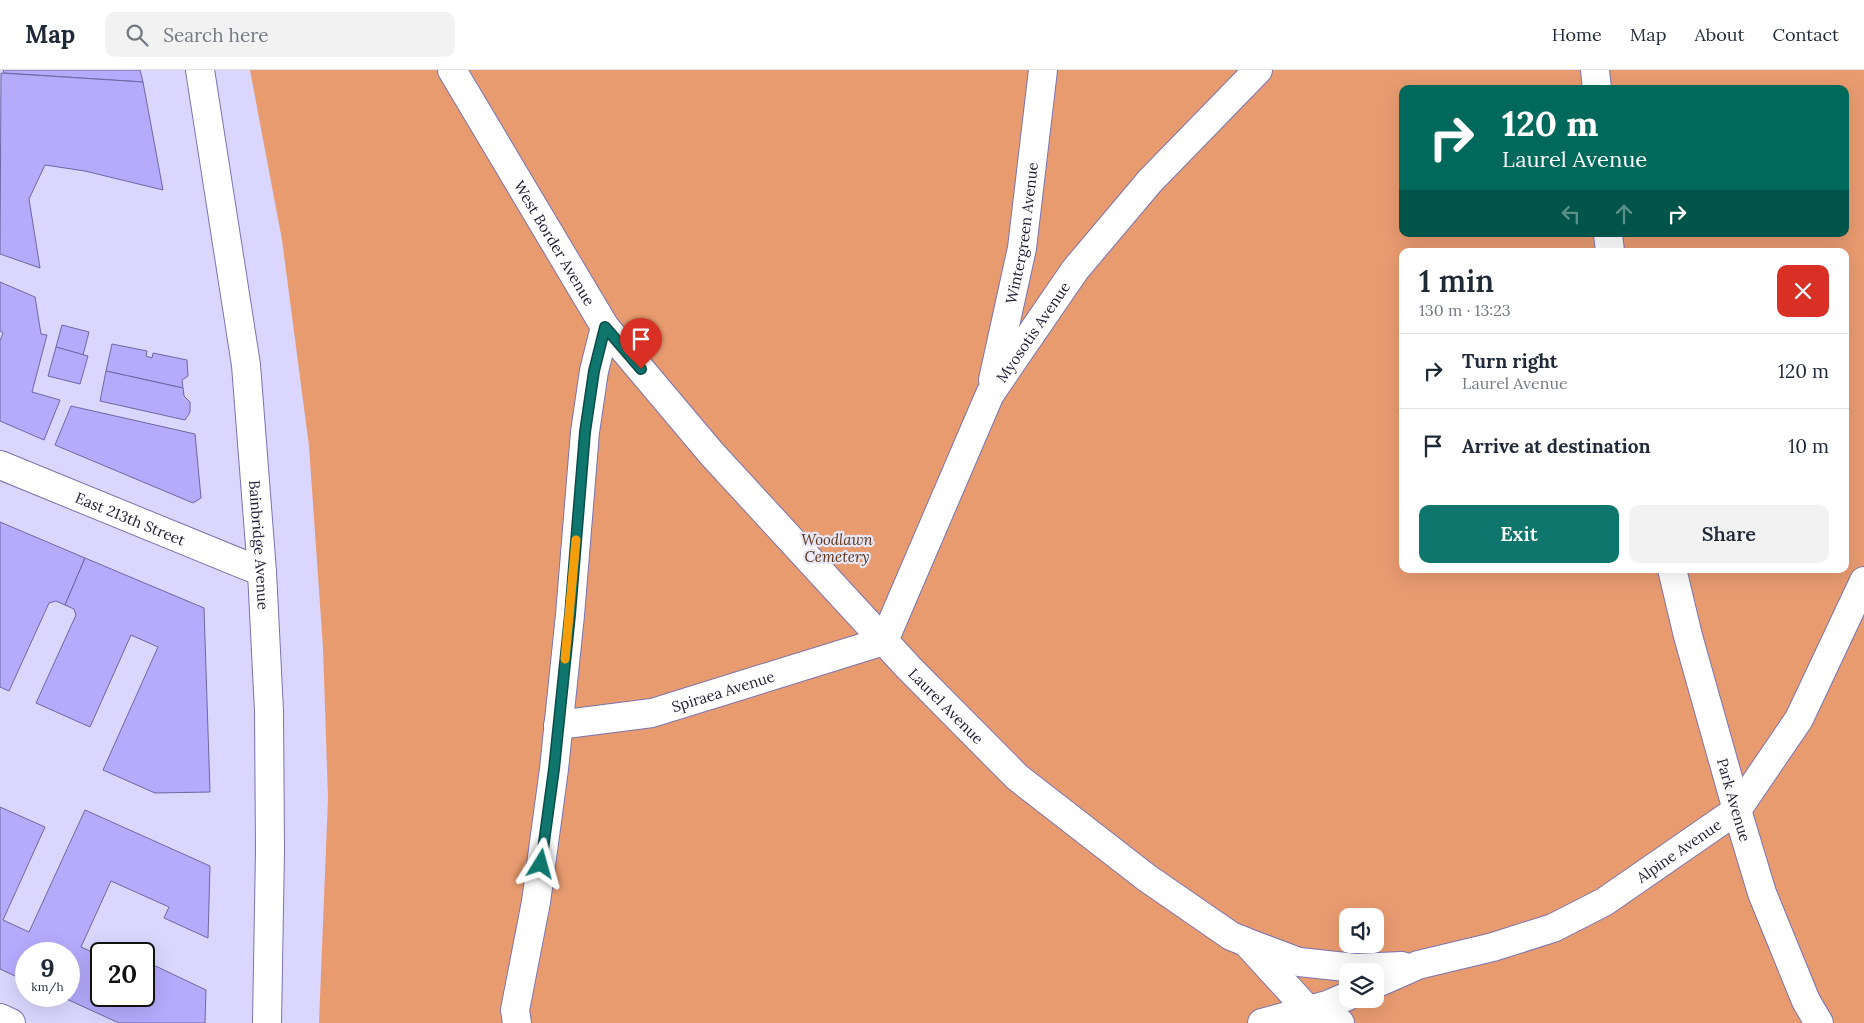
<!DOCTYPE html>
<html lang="en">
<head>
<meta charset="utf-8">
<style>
	:root { --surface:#fff; --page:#f2f2f3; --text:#1f2937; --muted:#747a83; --line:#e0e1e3; --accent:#0f766e }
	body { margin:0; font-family:Lora,serif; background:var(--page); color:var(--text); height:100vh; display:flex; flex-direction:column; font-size:19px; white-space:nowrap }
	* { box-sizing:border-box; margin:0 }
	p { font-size:16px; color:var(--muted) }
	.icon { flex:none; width:28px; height:28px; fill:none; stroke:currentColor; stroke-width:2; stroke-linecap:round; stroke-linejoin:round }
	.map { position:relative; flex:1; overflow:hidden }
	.sheet { position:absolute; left:1399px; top:178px; width:450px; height:325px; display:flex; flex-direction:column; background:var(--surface); border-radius:10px; box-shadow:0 5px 20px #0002 }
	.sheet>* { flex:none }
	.guide { position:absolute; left:1399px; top:15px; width:450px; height:152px; border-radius:10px; box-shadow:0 5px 20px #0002; background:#00695c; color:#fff; overflow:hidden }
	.tools { position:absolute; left:1339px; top:838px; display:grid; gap:10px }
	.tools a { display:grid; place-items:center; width:45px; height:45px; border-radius:10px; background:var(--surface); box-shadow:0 5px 20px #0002; font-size:25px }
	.speed { position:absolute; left:15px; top:872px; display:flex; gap:10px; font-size:25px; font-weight:700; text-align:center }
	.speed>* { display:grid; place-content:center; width:65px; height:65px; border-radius:50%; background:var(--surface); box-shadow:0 5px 20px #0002; line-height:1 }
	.speed small { font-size:12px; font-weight:400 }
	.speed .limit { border:2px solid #111; border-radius:8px; background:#fff; color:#111 }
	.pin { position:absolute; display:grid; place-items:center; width:42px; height:42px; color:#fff; margin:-51px -21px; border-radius:50% 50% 50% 0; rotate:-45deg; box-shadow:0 0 5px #0007 }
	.pin .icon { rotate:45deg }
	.me { position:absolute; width:55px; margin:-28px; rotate:8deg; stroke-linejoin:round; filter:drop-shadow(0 0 4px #0008) }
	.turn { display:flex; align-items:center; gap:18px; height:105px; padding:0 20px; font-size:22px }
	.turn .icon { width:65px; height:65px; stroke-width:2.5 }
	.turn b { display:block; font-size:35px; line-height:42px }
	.lanes { display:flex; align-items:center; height:48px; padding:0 20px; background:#0003; justify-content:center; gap:25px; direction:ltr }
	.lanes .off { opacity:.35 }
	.round { display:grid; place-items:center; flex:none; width:52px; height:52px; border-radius:10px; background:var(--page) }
	.summary { display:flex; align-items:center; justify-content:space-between; height:85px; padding:0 20px }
	h1 { font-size:30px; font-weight:600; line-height:38px }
	.button { display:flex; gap:10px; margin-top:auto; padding:10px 20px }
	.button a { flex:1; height:58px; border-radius:10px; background:var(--accent); color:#fff; font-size:20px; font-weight:600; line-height:58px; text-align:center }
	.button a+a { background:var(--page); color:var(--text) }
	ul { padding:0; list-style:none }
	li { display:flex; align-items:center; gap:15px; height:75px; padding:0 20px; border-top:1px solid var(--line) }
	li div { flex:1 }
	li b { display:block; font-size:19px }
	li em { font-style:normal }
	header { display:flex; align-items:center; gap:30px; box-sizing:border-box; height:70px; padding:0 25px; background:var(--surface); border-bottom:1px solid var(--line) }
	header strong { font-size:24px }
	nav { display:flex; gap:28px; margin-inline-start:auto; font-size:18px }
	.search { width:350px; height:45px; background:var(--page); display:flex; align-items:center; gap:12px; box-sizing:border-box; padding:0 18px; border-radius:10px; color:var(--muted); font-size:19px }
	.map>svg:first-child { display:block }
	.green { fill:#e99b70; fill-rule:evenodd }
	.building { fill:#b6aafd; stroke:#6f66a2 }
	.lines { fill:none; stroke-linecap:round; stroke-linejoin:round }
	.minor-casing { stroke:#7b73b0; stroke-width:30 }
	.major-casing { stroke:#7b73b0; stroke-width:30 }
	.minor { stroke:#fff; stroke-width:28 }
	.major { stroke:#fff; stroke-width:28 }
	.route-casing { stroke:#0a4d48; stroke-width:12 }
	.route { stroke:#0f766e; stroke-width:9 }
	.slow { stroke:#f59e0b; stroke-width:9 }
	.labels { text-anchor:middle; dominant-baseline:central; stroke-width:4.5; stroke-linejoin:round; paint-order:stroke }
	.street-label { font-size:15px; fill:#232038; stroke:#e8e7f4 }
	.park-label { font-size:15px; font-style:italic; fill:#5d341b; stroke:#e8e7f4 }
</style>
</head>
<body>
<header>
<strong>Map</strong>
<div class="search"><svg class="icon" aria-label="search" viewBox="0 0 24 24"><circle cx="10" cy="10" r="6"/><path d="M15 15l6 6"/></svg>Search here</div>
<nav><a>Home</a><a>Map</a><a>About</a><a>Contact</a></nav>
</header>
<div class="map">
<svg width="1864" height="953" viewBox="0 0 1864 953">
	<rect width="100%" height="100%" fill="#dad6fe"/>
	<path class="green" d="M250,0H1864V953H319L328,728L323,578L309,376L282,170ZM1402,19H1845V164H1402ZM1402,181H1845V499H1402ZM1348,846H1375V874H1348ZM1348,901H1375V929H1348Z"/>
	<g class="building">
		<path d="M3,0H140L143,12L4,3Z"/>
		<path d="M1,3L143,12L163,120L85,101L45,95L29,129L40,198L0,184Z"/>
		<path d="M0,212L35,227L41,264L47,265L32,322L60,330L44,370L0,351V271L3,263L0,261Z"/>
		<path d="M62,255L89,262L83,285L56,277Z"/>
		<path d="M112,274L147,281L146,286L152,288L153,283L187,290L188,306L182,310L183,318L106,301Z"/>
		<path d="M56,277L88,286L80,314L48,306Z"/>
		<path d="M106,301L183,318L184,326L190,332V342L185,350L100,331Z"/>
		<path d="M71,336L195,364L201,428L193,433L55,375Z"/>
		<path d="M0,452L85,488L65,535L56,531L49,533L9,621L0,617Z"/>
		<path d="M85,488L204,538L210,722L155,723L103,700L158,577L131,565L90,657L36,633L76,545L74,539L65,535Z"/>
		<path d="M0,737L45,757L3,850L29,862L85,740L210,796L208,868L164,848L169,837L111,811L81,877L101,886V926H144L145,891L206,920L205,953H119L60,926H69V884H26V911L0,899Z"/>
	</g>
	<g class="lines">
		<defs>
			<g id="minor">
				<path id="s1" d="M452,0L605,257L594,301L585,362L570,545L554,699L536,832L515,940L517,953"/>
				<path d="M1595,0L1597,19"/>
				<path d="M1608,164L1610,181"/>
				<path id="s2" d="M605,257L712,384L909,598L1017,707L1147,808L1231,866L1246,872L1308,940L1340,953"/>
				<path id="s3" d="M993,310L1022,178L1043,0"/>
				<path id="s4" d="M0,395L262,502"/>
				<path id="s5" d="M1672,499L1688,566L1737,740L1762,823L1806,931L1819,953"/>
				<path id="s6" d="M558,655L652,643L884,571L990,324L1075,200L1150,111L1258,0"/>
				<path d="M1251,874L1299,892L1355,898L1402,896"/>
				<path id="s7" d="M1375,914L1418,895L1493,877L1553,858L1604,832L1737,740L1799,649L1864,511"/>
				<path d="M0,948L11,953"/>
				<path d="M1262,953L1327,935L1348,926"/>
			</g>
			<g id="major">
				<path id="s8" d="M200,0L246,295L262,502L269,641L270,780L267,953"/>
			</g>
		</defs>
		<use href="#minor" class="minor-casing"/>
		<use href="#major" class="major-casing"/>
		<use href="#minor" class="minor"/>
		<use href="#major" class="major"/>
	</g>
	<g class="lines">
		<defs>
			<path id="route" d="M541,794L554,699L570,545L585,362L594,301L605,257L641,299"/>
		</defs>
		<use href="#route" class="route-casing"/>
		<use href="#route" class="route"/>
		<path class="slow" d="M565,589L576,470"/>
	</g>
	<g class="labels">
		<g class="street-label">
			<text stroke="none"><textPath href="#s3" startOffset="150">Wintergreen Avenue</textPath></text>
			<text stroke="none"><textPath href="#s1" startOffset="201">West Border Avenue</textPath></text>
			<text stroke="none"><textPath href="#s6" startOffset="682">Myosotis Avenue</textPath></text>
			<text stroke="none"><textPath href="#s4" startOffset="141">East 213th Street</textPath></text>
			<text stroke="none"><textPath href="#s8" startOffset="479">Bainbridge Avenue</textPath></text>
			<text stroke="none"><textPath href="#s6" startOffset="169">Spiraea Avenue</textPath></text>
			<text stroke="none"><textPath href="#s2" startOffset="510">Laurel Avenue</textPath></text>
			<text stroke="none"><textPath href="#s5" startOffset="239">Park Avenue</textPath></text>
			<text stroke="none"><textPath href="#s7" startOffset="335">Alpine Avenue</textPath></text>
		</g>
		<g class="park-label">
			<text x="837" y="469">Woodlawn<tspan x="837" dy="17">Cemetery</tspan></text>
		</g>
	</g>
</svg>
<div class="tools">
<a><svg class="icon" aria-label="sound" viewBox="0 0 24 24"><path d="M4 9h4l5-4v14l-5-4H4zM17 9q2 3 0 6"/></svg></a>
<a><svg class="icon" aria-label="layers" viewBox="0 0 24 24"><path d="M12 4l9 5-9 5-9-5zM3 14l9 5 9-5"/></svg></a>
</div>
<div class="speed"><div>9<small>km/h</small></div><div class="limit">20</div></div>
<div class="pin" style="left:641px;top:299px;background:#d93025"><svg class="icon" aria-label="arrive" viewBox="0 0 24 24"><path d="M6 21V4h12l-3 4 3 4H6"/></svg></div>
<svg class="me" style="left:541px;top:794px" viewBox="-20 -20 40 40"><path d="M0-17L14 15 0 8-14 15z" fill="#0f766e" stroke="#fff" stroke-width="4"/></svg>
<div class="guide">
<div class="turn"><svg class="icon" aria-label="right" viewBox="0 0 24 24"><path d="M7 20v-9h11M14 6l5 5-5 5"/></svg><div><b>120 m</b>Laurel Avenue</div></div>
<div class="lanes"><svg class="icon off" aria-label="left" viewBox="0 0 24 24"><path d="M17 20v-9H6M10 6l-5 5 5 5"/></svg><svg class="icon off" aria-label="ahead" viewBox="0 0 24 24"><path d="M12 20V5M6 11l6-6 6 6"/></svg><svg class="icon" aria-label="right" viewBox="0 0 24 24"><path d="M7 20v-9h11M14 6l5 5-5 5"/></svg></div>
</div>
<section class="sheet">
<div class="summary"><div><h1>1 min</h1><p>130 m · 13:23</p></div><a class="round" style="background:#d93025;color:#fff"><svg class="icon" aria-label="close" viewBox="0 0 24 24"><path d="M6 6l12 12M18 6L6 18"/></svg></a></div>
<ul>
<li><svg class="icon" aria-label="right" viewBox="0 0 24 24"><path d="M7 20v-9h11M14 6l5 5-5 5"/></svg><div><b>Turn right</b><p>Laurel Avenue</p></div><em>120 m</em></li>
<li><svg class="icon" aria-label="arrive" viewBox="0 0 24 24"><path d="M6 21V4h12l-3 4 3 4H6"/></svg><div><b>Arrive at destination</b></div><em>10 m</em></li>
</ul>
<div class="button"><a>Exit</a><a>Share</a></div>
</section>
</div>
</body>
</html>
